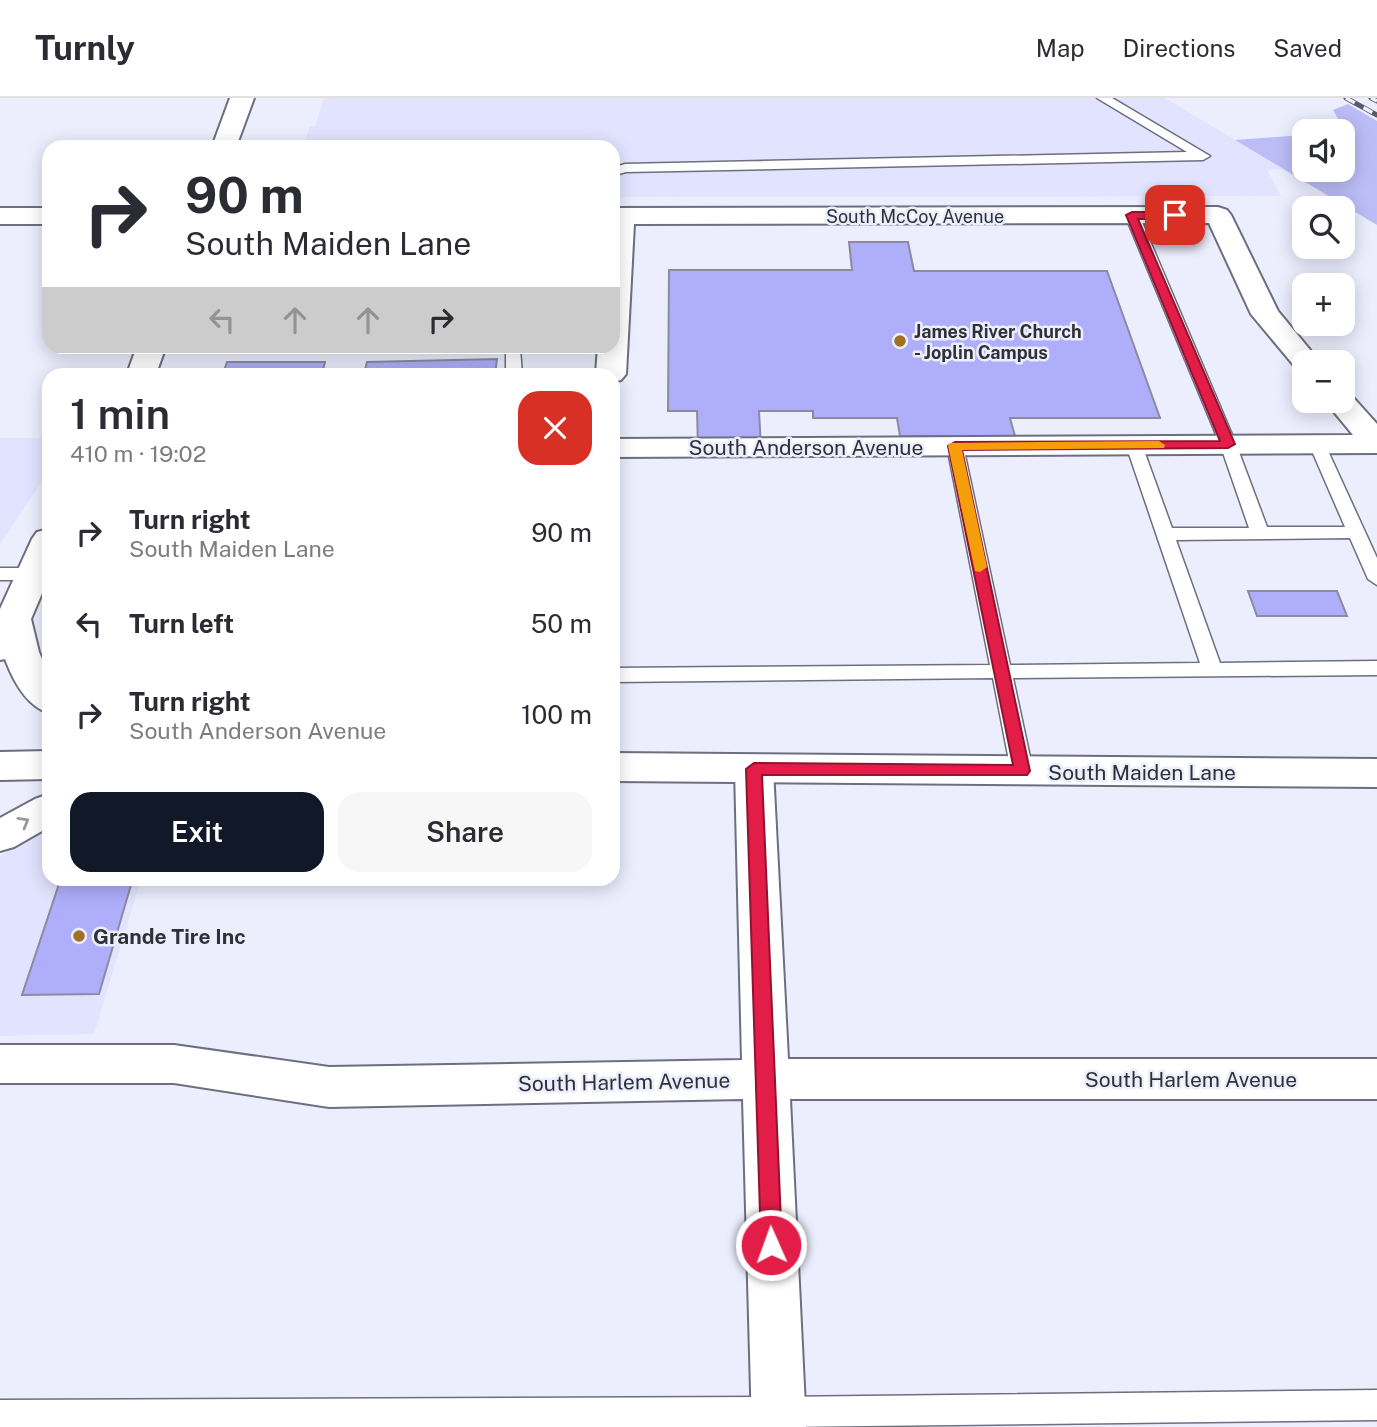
<!DOCTYPE html>
<html lang="en">
<head>
<meta charset="utf-8">
<style>
	:root { --surface:#fff; --page:#f7f7f7; --text:#2b2b33; --muted:#7c7c81; --line:#e1e1e2; --accent:#111827 }
	body { margin:0; font-family:"Public Sans",sans-serif; background:var(--page); color:var(--text); height:100vh; display:flex; flex-direction:column; font-size:26px; white-space:nowrap }
	* { box-sizing:border-box; margin:0 }
	p { font-size:23px; color:var(--muted) }
	.icon { flex:none; width:38px; height:38px; fill:none; stroke:currentColor; stroke-width:2; stroke-linecap:round; stroke-linejoin:round }
	.map { position:relative; flex:1; overflow:hidden }
	.sheet { position:absolute; left:42px; top:270px; width:578px; height:518px; display:flex; flex-direction:column; background:var(--surface); border-radius:21px; box-shadow:0 4px 18px #0003 }
	.sheet>* { flex:none }
	.hud { position:absolute; left:42px; top:42px; width:578px; height:214px; border-radius:21px; box-shadow:0 4px 18px #0003; background:#fff; color:var(--text); overflow:hidden }
	.fabs { position:absolute; left:1292px; top:21px; display:grid; gap:14px }
	.fabs a { display:grid; place-items:center; width:63px; height:63px; border-radius:14px; background:var(--surface); box-shadow:0 4px 18px #0003; font-size:35px }
	.pin { position:absolute; display:grid; place-items:center; width:60px; height:60px; color:#fff; margin:-30px; border-radius:14px; box-shadow:0 4px 10px #0006 }
	.me { position:absolute; width:77px; margin:-38px; rotate:358deg; stroke-linejoin:round; filter:drop-shadow(0 0 5px #0008) }
	.turn { display:flex; align-items:center; gap:24px; height:147px; padding:0 28px; font-size:32px }
	.turn .icon { width:91px; height:91px; stroke-width:2.5 }
	.turn b { display:block; font-size:49px; line-height:60px }
	.lanes { display:flex; align-items:center; height:66px; padding:0 28px; background:#0003; justify-content:center; gap:35px; direction:ltr }
	.lanes .off { opacity:.35 }
	.round { display:grid; place-items:center; flex:none; width:74px; height:74px; border-radius:21px; background:var(--page) }
	.headline { display:flex; align-items:center; justify-content:space-between; height:119px; padding:0 28px }
	h1 { font-size:42px; font-weight:600; line-height:52px }
	.button { display:flex; gap:14px; margin-top:auto; padding:14px 28px }
	.button a { flex:1; height:80px; border-radius:21px; background:var(--accent); color:#fff; font-size:28px; font-weight:600; line-height:80px; text-align:center }
	.button a+a { background:var(--page); color:var(--text) }
	ul { padding:0; list-style:none }
	li { display:flex; align-items:center; gap:21px; height:91px; padding:0 28px }
	li div { flex:1 }
	li b { display:block; font-size:26px }
	li em { font-style:normal }
	header { display:flex; align-items:center; gap:42px; box-sizing:border-box; height:98px; padding:0 35px; background:var(--surface); border-bottom:2px solid var(--line) }
	header strong { font-size:33px }
	nav { display:flex; gap:38px; margin-inline-start:auto; font-size:24px }
	.map>svg:first-child { display:block }
	.built { fill:#e2e3fe }
	.green { fill:#bcbdf7 }
	.building { fill:#aeaefb; stroke:#8b8b9d; stroke-width:2 }
	.lines { fill:none; stroke-linecap:round; stroke-linejoin:round }
	.service-casing { stroke:#6d6e7f; stroke-width:3 }
	.minor-casing { stroke:#6d6e7f; stroke-width:4 }
	.secondary-casing { stroke:#6d6e7f; stroke-width:4 }
	.service { fill:#fff; fill-rule:evenodd }
	.minor { fill:#fff; fill-rule:evenodd }
	.secondary { fill:#fff; fill-rule:evenodd }
	.rail-casing { stroke:#5a5b64; stroke-width:5 }
	.rail { stroke:#ecedfd; stroke-width:3.5; stroke-dasharray:10; stroke-linecap:butt }
	.oneway { stroke:#98989b }
	.route { fill:#e11d48; stroke:#92132f; stroke-width:2 }
	.slow { fill:#f59e0b }
	.poi-dot { fill:#a17025; stroke:#ecedfd; stroke-width:2.5 }
	.labels { text-anchor:middle; dominant-baseline:central; stroke-width:5; stroke-linejoin:round; paint-order:stroke }
	.far-street-label { font-size:18px; fill:#303037; stroke:#ecedfd }
	.far-poi-label { font-size:18px; font-weight:bold; fill:#303037; stroke:#ecedfd; text-anchor:start }
	.street-label { font-size:21px; fill:#303037; stroke:#ecedfd }
	.poi-label { font-size:21px; font-weight:bold; fill:#303037; stroke:#ecedfd; text-anchor:start }
</style>
</head>
<body>
<header>
<strong>Turnly</strong>
<nav><a>Map</a><a>Directions</a><a>Saved</a></nav>
</header>
<div class="map">
<svg width="1377" height="1329" viewBox="0 0 1377 1329">
	<rect width="100%" height="100%" fill="#ecedfd"/>
	<g class="built">
		<path d="M324,0H1165L1283,71L1267,72L1281,98L613,99L612,49H303L310,29L315,28Z"/>
		<path d="M0,340H49V373L0,446Z"/>
		<path d="M49,731V780L141,781L94,936L0,938V758L33,737Z"/>
	</g>
	<path class="green" d="M1348,6L1377,23V127L1235,42L1304,37V72H1342V33H1345L1333,12Z"/>
	<g class="building">
		<path d="M849,144H908L914,173H1107L1160,320H1010L1015,338H900L897,320H813V313H759L761,350H698L697,313H668L669,172H852Z"/>
		<path d="M497,261L495,276H364L367,264Z"/>
		<path d="M227,264H325L322,276H223Z"/>
		<path d="M1248,493H1337L1347,518H1257Z"/>
		<path d="M61,780H133L99,896L22,897Z"/>
	</g>
	<g class="lines">
		<defs>
			<g id="service">
				<path d="M1097,0H1112L1210,58L1203,62L626,74L612,78V70L625,66L1187,54Z"/>
				<path d="M1132,113L1139,117L1236,346L1267,429H1345L1309,346L1317,341L1323,342L1377,460V487L1368,481L1350,440L1176,442L1220,565L1377,563V577L1013,580L1033,673L1029,678L1022,681L1015,678L1011,673L993,580L612,584V570L990,567L947,348L955,343L963,348L1010,567L1200,565L1126,347L1134,342L1142,347L1172,430H1249L1220,346L1125,117Z"/>
				<path d="M499,248L520,251L522,276H506V255Z"/>
				<rect x="0" y="470" width="49" height="12"/>
				<path d="M1377,1292V1322L778,1329H0V1302L778,1299Z"/>
			</g>
			<g id="minor">
				<path d="M1218,109L1227,112L1231,117L1278,213L1320,264H1304V272L1296,270L1251,216L1209,125L634,126L626,276L621,282L612,284V276H596L598,248H612V110Z"/>
				<rect x="0" y="110" width="49" height="16"/>
				<path d="M1342,295L1351,297L1377,326V355L612,359V341L1353,337L1325,303H1342Z"/>
				<path d="M754,657L768,661L773,671L788,961H1377V1001H790L806,1329H752L743,1001L329,1009L174,985H0V947H174L329,969L742,962L735,671L740,661Z"/>
			</g>
			<g id="secondary">
				<path d="M230,0H254L236,49H212Z"/>
				<path d="M137,248H166L156,276H127Z"/>
				<path d="M49,431V479L31,521L39,554L49,577V615C26,608 13,582 5,561L0,562V511L32,441L37,434Z"/>
				<path d="M49,653V681L0,682V654Z"/>
				<path d="M612,655L1377,661V689L612,683Z"/>
				<path d="M49,696V729L14,749L0,753V720L35,701Z"/>
			</g>
		</defs>
		<use href="#service" class="service-casing"/>
		<use href="#minor" class="minor-casing"/>
		<use href="#secondary" class="secondary-casing"/>
		<use href="#service" class="service"/>
		<use href="#minor" class="minor"/>
		<use href="#secondary" class="secondary"/>
		<defs>
			<g id="rail">
				<path d="M1346,0L1377,17"/>
				<path d="M1371,0L1377,3"/>
			</g>
		</defs>
		<use href="#rail" class="rail-casing"/>
		<use href="#rail" class="rail"/>
	</g>
	<defs><path id="oneway-chevron" d="M-2-3.5L2.5 0L-2 3.5" fill="none" stroke-width="1.6" stroke-linecap="round" stroke-linejoin="round" transform="scale(1.75)"/></defs>
	<use class="oneway" href="#oneway-chevron" transform="translate(24 724) rotate(-30)"/>
	<path class="route" d="M1132,114H1175L1180,117L1175,121H1138L1235,346L1228,350L962,352L1030,673L1027,677H762L782,1147L779,1154L771,1157L764,1154L761,1147L746,671L754,665L1013,667L948,348L955,344L1220,343L1126,117Z"/>
	<path class="slow" d="M1159,343L1165,347L1164,350L962,352L987,469L980,474L975,473L948,348L950,345Z"/>
	<g class="poi-dot">
		<circle cx="900" cy="243" r="7"/>
		<circle cx="79" cy="838" r="7"/>
	</g>
	<g class="labels">
		<g class="far-street-label">
			<text x="915" y="118">South McCoy Avenue</text>
		</g>
		<g class="far-poi-label">
			<text x="914" y="233">James River Church<tspan x="914" dy="21">- Joplin Campus</tspan></text>
		</g>
		<g class="street-label">
			<text x="806" y="349">South Anderson Avenue</text>
			<text x="1142" y="674">South Maiden Lane</text>
			<text x="1191" y="981">South Harlem Avenue</text>
			<text transform="translate(624 984) rotate(-1)">South Harlem Avenue</text>
		</g>
		<g class="poi-label">
			<text x="93" y="838">Grande Tire Inc</text>
		</g>
	</g>
</svg>
<div class="fabs">
<a><svg class="icon" aria-label="sound" viewBox="0 0 24 24"><path d="M4 9h4l5-4v14l-5-4H4zM17 9q2 3 0 6"/></svg></a>
<a><svg class="icon" aria-label="search" viewBox="0 0 24 24"><circle cx="10" cy="10" r="6"/><path d="M15 15l6 6"/></svg></a>
<a>+</a>
<a>−</a>
</div>
<div class="pin" style="left:1175px;top:117px;background:#d93025"><svg class="icon" aria-label="arrive" viewBox="0 0 24 24"><path d="M6 21V4h12l-3 4 3 4H6"/></svg></div>
<svg class="me" style="left:771px;top:1147px" viewBox="-20 -20 40 40"><circle r="17" fill="#e11d48" stroke="#fff" stroke-width="3"/><path d="M0-11L8 9 0 5-8 9z" fill="#fff"/></svg>
<div class="hud">
<div class="turn"><svg class="icon" aria-label="right" viewBox="0 0 24 24"><path d="M7 20v-9h11M14 6l5 5-5 5"/></svg><div><b>90 m</b>South Maiden Lane</div></div>
<div class="lanes"><svg class="icon off" aria-label="left" viewBox="0 0 24 24"><path d="M17 20v-9H6M10 6l-5 5 5 5"/></svg><svg class="icon off" aria-label="ahead" viewBox="0 0 24 24"><path d="M12 20V5M6 11l6-6 6 6"/></svg><svg class="icon off" aria-label="ahead" viewBox="0 0 24 24"><path d="M12 20V5M6 11l6-6 6 6"/></svg><svg class="icon" aria-label="right" viewBox="0 0 24 24"><path d="M7 20v-9h11M14 6l5 5-5 5"/></svg></div>
</div>
<section class="sheet">
<div class="headline"><div><h1>1 min</h1><p>410 m · 19:02</p></div><a class="round" style="background:#d93025;color:#fff"><svg class="icon" aria-label="close" viewBox="0 0 24 24"><path d="M6 6l12 12M18 6L6 18"/></svg></a></div>
<ul>
<li><svg class="icon" aria-label="right" viewBox="0 0 24 24"><path d="M7 20v-9h11M14 6l5 5-5 5"/></svg><div><b>Turn right</b><p>South Maiden Lane</p></div><em>90 m</em></li>
<li><svg class="icon" aria-label="left" viewBox="0 0 24 24"><path d="M17 20v-9H6M10 6l-5 5 5 5"/></svg><div><b>Turn left</b></div><em>50 m</em></li>
<li><svg class="icon" aria-label="right" viewBox="0 0 24 24"><path d="M7 20v-9h11M14 6l5 5-5 5"/></svg><div><b>Turn right</b><p>South Anderson Avenue</p></div><em>100 m</em></li>
</ul>
<div class="button"><a>Exit</a><a>Share</a></div>
</section>
</div>
</body>
</html>
